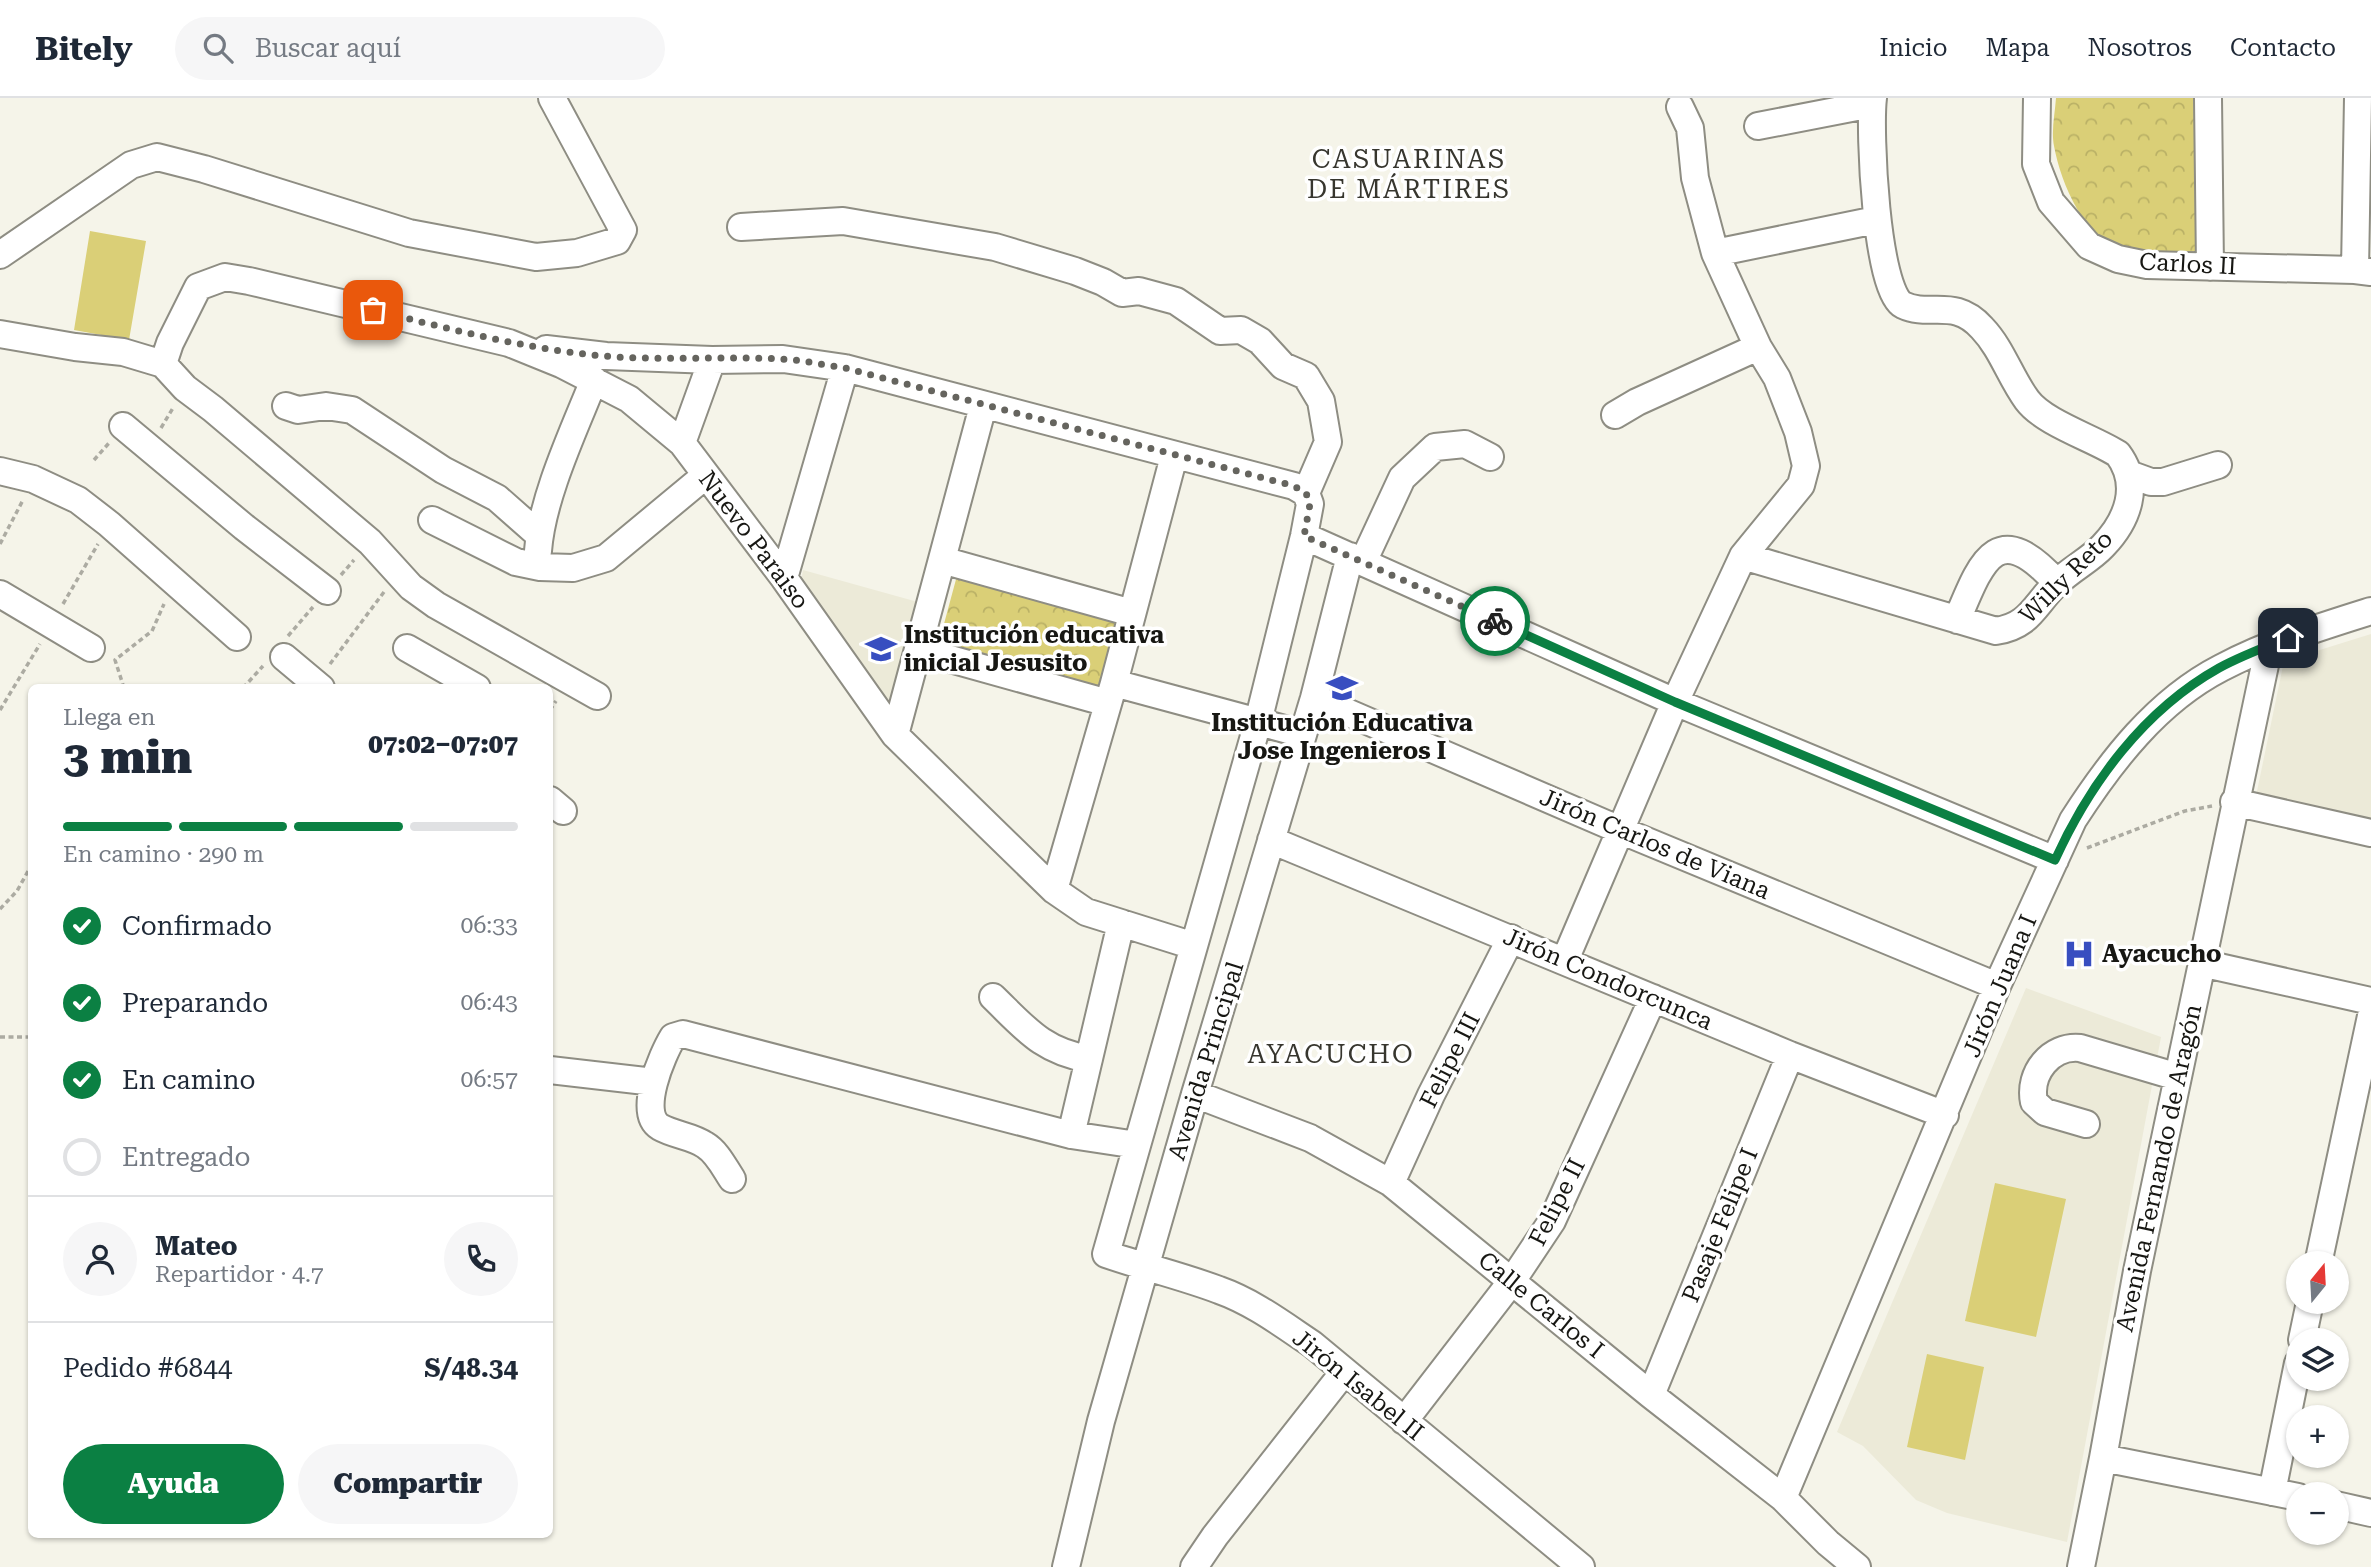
<!DOCTYPE html>
<html lang="es">
<meta charset="utf-8">
<style>
body{margin:0;font-family:"Roboto Serif",serif;background:#f6f6f7;color:#1f2937;height:100vh;display:flex;flex-direction:column;font-size:26px;white-space:nowrap}
*{box-sizing:border-box;margin:0}
p{font-size:23px;color:#747a83}
.icon{flex:none;width:38px;height:38px;fill:none;stroke:currentColor;stroke-width:2;stroke-linecap:round;stroke-linejoin:round}
.map{position:relative;flex:1;overflow:hidden}
.details{position:absolute;left:28px;top:586px;width:525px;height:854px;display:flex;flex-direction:column;background:#fff;border-radius:10px;box-shadow:0 2px 5px #0004}
.details>*{flex:none}
.needle{width:46px;rotate:18deg}
.controls{position:absolute;left:2286px;top:1153px;display:grid;gap:14px}
.controls a{display:grid;place-items:center;width:63px;height:63px;border-radius:50%;background:#fff;box-shadow:0 2px 5px #0004;font-size:35px}
.pin{position:absolute;display:grid;place-items:center;width:60px;height:60px;color:#fff;margin:-30px;border-radius:14px;box-shadow:0 4px 10px #0006}
.courier{position:absolute;display:grid;place-items:center;width:70px;height:70px;margin:-35px;border:5px solid #0b8043;border-radius:50%;background:#fff;color:#222;box-shadow:0 2px 9px #0007}
.summary em{font-style:normal;font-weight:800}
.summary div{display:flex;flex-direction:column-reverse}
.summary{display:flex;align-items:center;justify-content:space-between;height:119px;padding:0 35px}
h1{font-size:46px;font-weight:800;line-height:52px}
.bar{display:grid;grid-template-columns:repeat(4,1fr);gap:10px 7px;align-content:center;height:84px;padding:0 35px}
.bar i{height:9px;border-radius:5px;background:#e0e1e3}
.bar .active{background:#0b8043}
.bar p{grid-column:span 4}
.line{display:flex;align-items:center;gap:18px;padding:0 35px;border-top:2px solid #e0e1e3}
.line div{flex:1}
.round{display:grid;place-items:center;flex:none;width:74px;height:74px;border-radius:37px;background:#f6f6f7}
ol{padding:0 35px;list-style:none}
li{display:flex;align-items:center;gap:21px;height:77px}
li p{margin-inline-start:auto}
li .icon{padding:7px;border-radius:50%;background:#0b8043;color:#fff;stroke-width:4}
li:last-child{color:#747a83}
li i{width:38px;height:38px;border:4px solid #e0e1e3;border-radius:50%}
.action{display:flex;gap:14px;margin-top:auto;padding:14px 35px}
.action a{flex:1;height:80px;border-radius:42px;background:#0b8043;color:#fff;font-size:28px;font-weight:800;line-height:80px;text-align:center}
.action a+a{background:#f6f6f7;color:#1f2937}
header{display:flex;align-items:center;gap:42px;box-sizing:border-box;height:98px;padding:0 35px;background:#fff;border-bottom:2px solid #e0e1e3}
header strong{font-size:33px}
nav{display:flex;gap:38px;margin-inline-start:auto;font-size:24px}
.search{width:490px;height:63px;background:#f6f6f7;display:flex;align-items:center;gap:18px;box-sizing:border-box;padding:0 24px;border-radius:38px;color:#747a83;font-size:26px}
.map>svg:first-child{display:block}
.built{fill:#ecead8}
.grass{fill:#dacf77}
.park{fill:url(#park-crowns)}
.lines{fill:none;stroke-linecap:round;stroke-linejoin:round}
.minor-casing{stroke:#8e8d83;stroke-width:30}
.path{stroke:#acaba2;stroke-width:3.5;stroke-dasharray:5 3.5;stroke-linecap:butt}
.minor{stroke:#fff;stroke-width:26}
.done{stroke:#65645e;stroke-width:7;stroke-dasharray:0 12.6}
.route{stroke:#0b8043;stroke-width:9}
.labels{text-anchor:middle;dominant-baseline:central;stroke-width:7;stroke-linejoin:round;paint-order:stroke}
.street-label{font-size:24px;fill:#171713;stroke:#fff}
.poi-label{font-size:24px;font-weight:bold;fill:#171713;stroke:#fff;text-anchor:start}
.neighbourhood-label{font-size:26px;letter-spacing:2px;fill:#37362e;stroke:#fff}
</style>
<header>
<strong>Bitely</strong>
<div class="search"><svg class="icon" aria-label="search" viewBox="0 0 24 24"><circle cx="10" cy="10" r="6"/><path d="M15 15l6 6"/></svg>Buscar aquí</div>
<nav><a>Inicio</a><a>Mapa</a><a>Nosotros</a><a>Contacto</a></nav>
</header>
<div class="map">
<svg width="2371" height="1469" viewBox="0 0 2371 1469">
<defs>
<pattern id="park-crowns" width="20" height="18" patternUnits="userSpaceOnUse" patternTransform="scale(1.75)"><rect width="20" height="18" fill="#dacf77"/><path d="M2 6a3 3 0 1 1 6 0M12 15a3 3 0 1 1 6 0" fill="none" stroke="#bab166"/></pattern>
</defs>
<rect width="100%" height="100%" fill="#f5f4e9"/>
<!-- built -->
<path class="built" d="M 803,472 L 925,506 L 903,596 L 886,605 L 801,484 Z
M 2371,536 L 2371,722 L 2256,698 L 2284,563 Z
M 2026,890 L 2161,939 L 2067,1444 L 1947,1415 L 1916,1402 L 1863,1348 L 1837,1334 Z"/>
<!-- grass -->
<path class="grass" d="M 90,133 L 146,143 L 129,242 L 74,232 Z
M 1995,1085 L 2066,1101 L 2036,1239 L 1965,1223 Z
M 1927,1256 L 1984,1269 L 1965,1362 L 1907,1349 Z"/>
<!-- park -->
<path class="park" d="M 2056,0 L 2202,0 L 2201,157 C 2182,156 2144,158 2126,154 C 2085,143 2061,86 2054,48 C 2051,33 2055,15 2056,0 Z
M 958,474 L 1127,524 L 1105,594 L 938,548 Z"/>
<g class="lines">
<defs>
<path id="minor" d="M 2037,0 L 2036,66 L 2051,104 L 2089,148 L 2118,161 L 2147,167 L 2355,172 L 2371,174
M 2208,0 L 2210,169
M 1758,28 L 1872,6
M 741,129 L 843,123 L 995,149 L 1075,173 L 1103,184 L 1122,195 L 1139,193 L 1176,203 L 1220,233 L 1241,232 L 1260,243 L 1283,268 L 1306,278 L 1321,303 L 1328,344 L 1306,395
M 1715,155 L 1876,122
M 0,157 L 131,67 L 157,59 L 204,71 L 409,135 L 536,159 L 577,155 L 617,143 L 623,132 L 552,0
M 2355,172 L 2358,0
M 0,236 L 75,249 L 123,254 L 163,266 L 185,290 L 213,311 L 370,444 L 411,489 L 436,507 L 597,598
M 546,251 L 606,258 L 712,262 L 783,261 L 845,270 L 1294,388 L 1306,395
M 163,266 L 170,245 L 198,189 L 225,179 L 249,183 L 509,245 L 561,266 L 629,301 L 682,345 L 784,480 L 895,637 L 1054,792 L 1086,814 L 1194,848
M 286,308 L 298,312 L 326,308 L 352,312 L 443,372 L 497,400 L 539,437
M 1615,317 L 1637,304 L 1758,249
M 123,328 L 244,429 L 327,493
M 682,345 L 712,262
M 0,373 L 33,381 L 78,402 L 109,426 L 237,539
M 2129,376 L 2151,384 L 2163,384 L 2218,367
M 1306,395 L 1310,406 L 1304,438 L 1258,624 L 1106,1156 C 1143,1169 1182,1178 1219,1192 C 1253,1204 1282,1226 1312,1246 L 1581,1469
M 432,422 L 516,464 L 540,469 L 573,470 L 606,460 L 706,377
M 1304,438 L 1675,604 L 2055,762
M 538,453 C 542,399 574,332 594,282
M 1743,458 L 1996,533 C 2030,528 2034,507 2057,485 C 2071,471 2090,462 2103,448 C 2128,422 2141,387 2118,356 C 2093,340 2044,325 2027,302 C 2010,279 2002,251 1982,230 C 1954,199 1930,220 1903,207 C 1876,193 1869,32 1873,0
M 942,462 L 1132,515
M 1363,464 L 1402,380 L 1435,349 L 1465,346 L 1490,359
M 784,480 L 845,270
M 0,496 L 91,550
M 1957,522 C 1982,462 1997,419 2057,485
M 407,550 L 477,590
M 918,552 L 1108,605
M 284,559 L 321,590
M 1114,585 L 1303,636
M 1314,600 L 1620,732 L 1997,888
M 895,637 L 983,308
M 550,702 L 563,713
M 2234,704 L 2371,735
M 1271,742 L 1790,957 L 1945,1017
M 1054,792 L 1114,585 L 1174,358
M 1565,862 L 1675,604 L 1743,458 L 1801,387 L 1806,368 L 1798,334 L 1777,280 L 1758,249 L 1715,155 L 1695,80 L 1690,30 L 1680,9
M 2201,865 L 2371,903
M 993,899 C 1025,930 1042,953 1089,961
M 550,972 L 654,984
M 1195,996 L 1310,1040 L 1391,1085 L 1651,1297 L 1783,1400 L 1828,1445 L 1857,1469
M 2086,1026 L 2045,1014 L 2034,1004 C 2028,975 2051,947 2080,950 L 2178,979
M 1071,1037 L 1121,825
M 732,1081 C 724,1069 717,1054 705,1047 C 692,1038 674,1037 660,1029 C 637,1015 662,957 673,939 L 683,936 L 1071,1037 L 1137,1047
M 1391,1085 L 1431,997 L 1511,840
M 2318,1166 L 2371,918
M 2302,1242 L 2310,1204
M 1651,1297 L 1790,957
M 1404,1323 L 1512,1183 L 1552,1123 L 1653,900
M 2103,1360 L 2298,1399
M 2272,1394 L 2298,1265
M 1783,1400 L 1997,888 L 2073,722 C 2111,663 2157,603 2221,570 C 2268,545 2320,529 2371,513
M 2336,1407 L 2371,1415
M 1066,1469 L 1101,1323 L 1195,996 L 1314,600 L 1350,458
M 1194,1469 L 1215,1438 L 1344,1274
M 2081,1469 L 2103,1360 L 2137,1173 L 2269,548"/>
</defs>
<!-- minor casing -->
<use href="#minor" class="minor-casing"/>
<!-- path -->
<path class="path" d="M 161,330 L 173,310
M 94,362 L 109,345
M 0,446 L 23,402
M 341,477 L 354,462
M 63,506 L 98,446
M 288,538 L 313,509
M 330,566 L 384,494
M 124,590 L 115,562 L 152,533 L 164,506
M 243,590 L 263,568
M 0,612 L 40,546
M 550,612 L 556,603
M 2087,750 L 2185,713 L 2212,708
M 0,811 L 17,793 L 32,766
M 0,939 L 32,939"/>
<!-- minor -->
<use href="#minor" class="minor"/>
</g>
<g class="lines">
<!-- done -->
<path class="done" d="M 373,212 C 450,231 525,251 604,258 C 663,263 722,258 781,261 C 802,262 824,267 845,270 L 1294,388 L 1306,395 L 1310,406 L 1304,438 L 1495,523"/>
<!-- route -->
<path class="route" d="M 1495,523 L 1675,604 L 2055,762 C 2090,685 2144,612 2219,570 C 2241,558 2265,549 2288,540"/>
</g>
<!-- icons -->
<defs>
<symbol id="school-bare" viewBox="-9 -9 18 18"><path d="M0-5L7-2L0 1L-7-2ZM-4 1L0 2.5L4 1V4Q0 6-4 4Z" fill="#384ec0" stroke="#fff" stroke-width="2.5" paint-order="stroke"/></symbol>
<symbol id="hospital-bare" viewBox="-9 -9 18 18"><path d="M-5-5h3v3.5h4V-5h3V5h-3V1.5h-4V5h-3Z" fill="#384ec0" stroke="#fff" stroke-width="2.5" paint-order="stroke"/></symbol>
</defs>
<g fill-rule="evenodd">
<use href="#school-bare" x="859" y="529" width="44" height="44"/>
<use href="#school-bare" x="1320" y="568" width="44" height="44"/>
<use href="#hospital-bare" x="2057" y="834" width="44" height="44"/>
</g>
<g class="labels">
<!-- street labels -->
<g class="street-label">
<text transform="translate(2188 166) rotate(3)">Carlos II</text>
<text transform="translate(754 442) rotate(53)">Nuevo Paraiso</text>
<text transform="translate(2066 479) rotate(-45)">Willy Reto</text>
<text transform="translate(1655 746) rotate(23)">Jirón Carlos de Viana</text>
<text transform="translate(1608 881) rotate(23)">Jirón Condorcunca</text>
<text transform="translate(2000 888) rotate(-67)">Jirón Juana I</text>
<text transform="translate(1450 962) rotate(-63)">Felipe III</text>
<text transform="translate(1206 963) rotate(-73)">Avenida Principal</text>
<text transform="translate(2159 1070) rotate(-78)">Avenida Fernando de Aragón</text>
<text transform="translate(1557 1104) rotate(-63)">Felipe II</text>
<text transform="translate(1720 1127) rotate(-68)">Pasaje Felipe I</text>
<text transform="translate(1541 1207) rotate(39)">Calle Carlos I</text>
<text transform="translate(1358 1287) rotate(39)">Jirón Isabel II</text>
</g>
<!-- poi labels -->
<g class="poi-label">
<text x="904" y="537">Institución educativa<tspan x="904" dy="28">inicial Jesusito</tspan></text>
<text x="1342" y="625" text-anchor="middle">Institución Educativa<tspan x="1342" dy="28">Jose Ingenieros I</tspan></text>
<text x="2102" y="856">Ayacucho</text>
</g>
<!-- neighbourhood labels -->
<g class="neighbourhood-label">
<text x="1409" y="61">CASUARINAS<tspan x="1409" dy="30">DE MÁRTIRES</tspan></text>
<text x="1331" y="956">AYACUCHO</text>
</g>
</g>
</svg>
<div class="controls">
<a><svg class="needle" viewBox="-14 -14 28 28"><path d="M0-13l5 13h-10z" fill="#e53935"/><path d="M0 13l5-13h-10z" fill="#747a83"/></svg></a>
<a><svg class="icon" aria-label="layers" viewBox="0 0 24 24"><path d="M12 4l9 5-9 5-9-5zM3 14l9 5 9-5"/></svg></a>
<a>+</a>
<a>−</a>
</div>
<div class="pin" style="left:373px;top:212px;background:#ea580c"><svg class="icon" aria-label="bag" viewBox="0 0 24 24"><path d="M5 8h14l-1 12H6zM9 8a3 3 0 0 1 6 0"/></svg></div>
<div class="pin" style="left:2288px;top:540px;background:#1f2937"><svg class="icon" aria-label="home" viewBox="0 0 24 24"><path d="M3 11l9-7 9 7M6 9v11h12V9"/></svg></div>
<div class="courier" style="left:1495px;top:523px"><svg class="icon" aria-label="bike" viewBox="0 0 24 24"><circle cx="6" cy="16" r="4"/><circle cx="18" cy="16" r="4"/><path d="M6 16l4-8h5l3 8M10 8l3 8H6M13 5h3"/></svg></div>
<section class="details">
<div class="summary"><div><h1>3 min</h1><p>Llega en</p></div><em>07:02–07:07</em></div>
<div class="bar"><i class="active"></i><i class="active"></i><i class="active"></i><i></i><p>En camino · 290 m</p></div>
<ol>
<li><svg class="icon" aria-label="check" viewBox="0 0 24 24"><path d="M5 12l5 5 9-10"/></svg>Confirmado<p>06:33</p></li>
<li><svg class="icon" aria-label="check" viewBox="0 0 24 24"><path d="M5 12l5 5 9-10"/></svg>Preparando<p>06:43</p></li>
<li><svg class="icon" aria-label="check" viewBox="0 0 24 24"><path d="M5 12l5 5 9-10"/></svg>En camino<p>06:57</p></li>
<li><i></i>Entregado</li>
</ol>
<div class="line" style="height:126px"><a class="round"><svg class="icon" aria-label="person" viewBox="0 0 24 24"><circle cx="12" cy="8" r="4"/><path d="M4 21q1-7 8-7t8 7"/></svg></a><div><b>Mateo</b><p>Repartidor · 4.7</p></div><a class="round"><svg class="icon" aria-label="phone" viewBox="0 0 24 24"><path d="M5 4h4l2 5-3 2q2 4 5 5l2-3 5 2v4C11 20 4 13 5 4z"/></svg></a></div>
<div class="line" style="height:91px"><div>Pedido #6844</div><b>S/48.34</b></div>
<div class="action"><a>Ayuda</a><a>Compartir</a></div>
</section>
</div>
